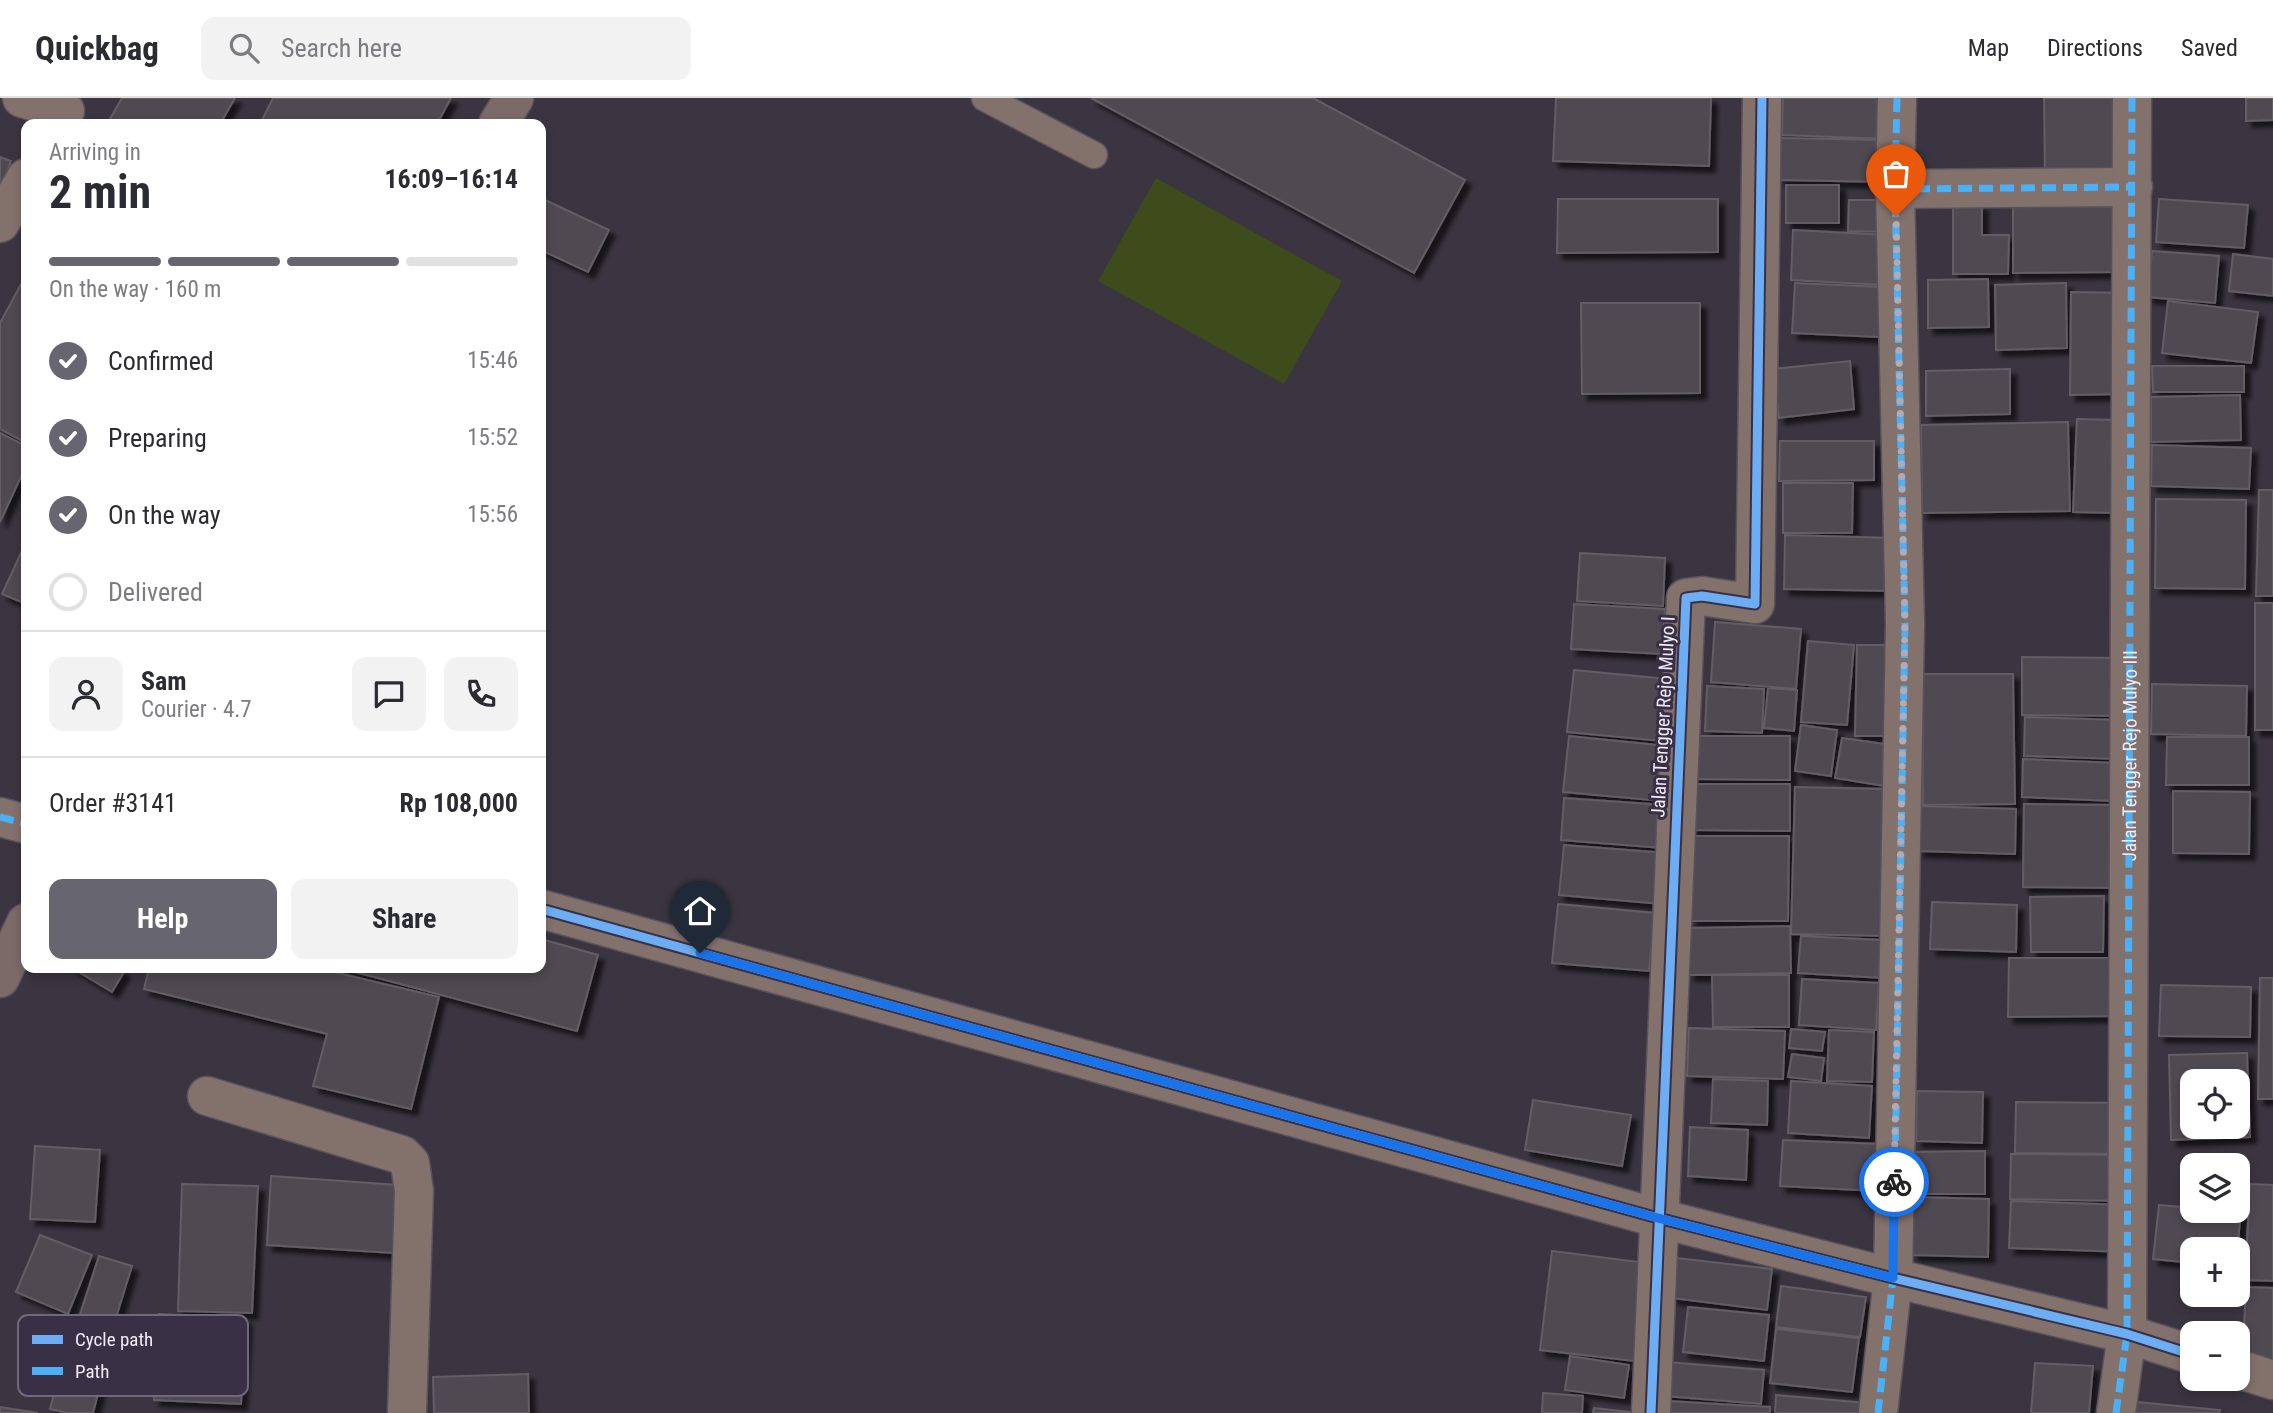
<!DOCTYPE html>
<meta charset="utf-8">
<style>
body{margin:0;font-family:"Roboto Condensed",sans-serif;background:#f2f2f3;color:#2b2b33;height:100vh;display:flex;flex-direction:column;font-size:26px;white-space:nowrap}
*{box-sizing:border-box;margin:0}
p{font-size:23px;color:#7c7c81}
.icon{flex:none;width:38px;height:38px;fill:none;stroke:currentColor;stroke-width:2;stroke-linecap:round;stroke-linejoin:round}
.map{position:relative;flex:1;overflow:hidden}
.side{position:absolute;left:21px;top:21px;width:525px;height:854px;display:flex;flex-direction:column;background:#fff;border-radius:14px;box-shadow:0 4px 10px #0003}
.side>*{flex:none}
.tools{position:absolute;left:2180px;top:971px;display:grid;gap:14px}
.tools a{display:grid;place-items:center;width:70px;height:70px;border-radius:14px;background:#fff;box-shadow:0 4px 10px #0003;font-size:35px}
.pin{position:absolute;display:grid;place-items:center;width:60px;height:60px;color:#fff;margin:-72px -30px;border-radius:50% 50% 50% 0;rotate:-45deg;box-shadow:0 0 7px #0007}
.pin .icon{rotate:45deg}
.courier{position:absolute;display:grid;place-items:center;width:70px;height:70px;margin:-35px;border:5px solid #1a73e8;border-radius:50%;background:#fff;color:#222;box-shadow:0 2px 9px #0007}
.summary em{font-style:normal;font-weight:700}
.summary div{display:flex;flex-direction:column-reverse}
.summary{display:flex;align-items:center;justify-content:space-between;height:119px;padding:0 28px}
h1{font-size:46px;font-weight:700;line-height:52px}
.bar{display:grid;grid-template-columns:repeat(4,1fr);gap:10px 7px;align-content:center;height:84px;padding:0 28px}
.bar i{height:9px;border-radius:5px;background:#e1e1e2}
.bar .active{background:#67656f}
.bar p{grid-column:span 4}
.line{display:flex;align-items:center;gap:18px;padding:0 28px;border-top:2px solid #e1e1e2}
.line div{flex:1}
.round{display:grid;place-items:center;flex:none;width:74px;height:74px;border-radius:14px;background:#f2f2f3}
ol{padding:0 28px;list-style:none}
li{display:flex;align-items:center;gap:21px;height:77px}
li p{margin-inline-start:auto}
li .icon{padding:7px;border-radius:50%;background:#67656f;color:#fff;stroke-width:4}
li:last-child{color:#7c7c81}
li i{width:38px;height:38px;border:4px solid #e1e1e2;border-radius:50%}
.primary-button{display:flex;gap:14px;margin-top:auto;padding:14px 28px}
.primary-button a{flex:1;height:80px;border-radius:14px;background:#67656f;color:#fff;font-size:28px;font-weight:700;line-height:80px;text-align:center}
.primary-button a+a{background:#f2f2f3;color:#2b2b33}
header{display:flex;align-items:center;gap:42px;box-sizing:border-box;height:98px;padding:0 35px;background:#fff;border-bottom:2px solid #e1e1e2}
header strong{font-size:33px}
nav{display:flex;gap:38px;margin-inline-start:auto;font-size:24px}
.search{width:490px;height:63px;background:#f2f2f3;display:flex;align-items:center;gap:18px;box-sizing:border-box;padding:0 24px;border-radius:14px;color:#7c7c81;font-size:26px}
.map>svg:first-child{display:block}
.green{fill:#3e4b1a}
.building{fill:#4f4a51;stroke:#635d65;stroke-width:2;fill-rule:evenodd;filter:url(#shadow)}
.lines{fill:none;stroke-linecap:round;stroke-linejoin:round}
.service-casing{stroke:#57535d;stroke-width:29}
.minor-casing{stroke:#57535d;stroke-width:41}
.secondary-casing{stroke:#57535d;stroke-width:41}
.service{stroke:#83716c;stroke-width:26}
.minor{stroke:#83716c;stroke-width:38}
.secondary{stroke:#7b6a68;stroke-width:38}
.quiet{stroke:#4cb0f7;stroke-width:7;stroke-dasharray:14 7;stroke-linecap:butt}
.cycleway-casing{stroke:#393045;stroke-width:13}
.cycleway{stroke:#6dadf4;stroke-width:9}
.done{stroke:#b0abb8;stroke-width:7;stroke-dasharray:0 12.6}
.route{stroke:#1a73e8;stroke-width:9}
.labels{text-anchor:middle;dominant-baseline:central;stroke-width:6;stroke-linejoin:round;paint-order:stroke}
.street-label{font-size:19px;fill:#f0ebf9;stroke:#393045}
.key{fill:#393045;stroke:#70687b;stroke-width:2}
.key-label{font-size:19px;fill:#f0ebf9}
</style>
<header>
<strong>Quickbag</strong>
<div class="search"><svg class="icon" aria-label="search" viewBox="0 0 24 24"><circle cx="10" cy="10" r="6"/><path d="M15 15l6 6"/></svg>Search here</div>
<nav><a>Map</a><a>Directions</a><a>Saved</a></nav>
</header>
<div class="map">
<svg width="2273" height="1315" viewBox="0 0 2273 1315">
<defs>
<filter id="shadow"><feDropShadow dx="6" dy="6" stdDeviation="2" flood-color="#0009"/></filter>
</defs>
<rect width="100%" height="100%" fill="#3a3540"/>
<!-- green -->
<path class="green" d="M 1156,80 L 1342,183 L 1284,286 L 1098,183 Z"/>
<!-- building -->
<path class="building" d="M 122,0 L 235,0 L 220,26 L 107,26 Z
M 273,0 L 451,0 L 437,26 L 260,26 Z
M 1091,0 L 1313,0 L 1465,82 L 1414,175 Z
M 1556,0 L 1711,0 L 1709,68 L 1553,63 Z
M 1783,0 L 1888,0 L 1886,41 L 1782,37 Z
M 2044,0 L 2119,0 L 2120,79 L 2045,80 Z
M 2246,0 L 2273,0 L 2273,22 L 2246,23 Z
M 1780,40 L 1885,42 L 1884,84 L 1779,82 Z
M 0,59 L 11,63 L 0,92 Z
M 1786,87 L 1839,87 L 1839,125 L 1786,125 Z
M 543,101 L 609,132 L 588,174 L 541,152 L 541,106 Z
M 1558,101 L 1718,101 L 1718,154 L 1557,155 Z
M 2159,101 L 2248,107 L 2244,150 L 2156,144 Z
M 1849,102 L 1886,102 L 1885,134 L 1848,133 Z
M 1953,107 L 1982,107 L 1982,137 L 2009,137 L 2008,176 L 1953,176 Z
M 2117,107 L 2117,174 L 2013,175 L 2013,108 Z
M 1793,132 L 1886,137 L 1884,187 L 1791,182 Z
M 2152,153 L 2219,158 L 2215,205 L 2147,199 Z
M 2233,156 L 2273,161 L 2273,198 L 2229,193 Z
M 26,177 L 26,345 L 0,331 L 0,225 Z
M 1988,181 L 1989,229 L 1928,230 L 1928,182 Z
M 1795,185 L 1882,189 L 1879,239 L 1792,235 Z
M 2066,185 L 2067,250 L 1996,252 L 1995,187 Z
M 2071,194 L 2128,195 L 2127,296 L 2070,297 Z
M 2168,203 L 2258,214 L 2251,265 L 2162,255 Z
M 1581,205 L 1700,205 L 1700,295 L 1582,296 Z
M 1850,263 L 1854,311 L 1779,320 L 1773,271 Z
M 2152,268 L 2244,268 L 2244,294 L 2153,294 Z
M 2010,271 L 2010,316 L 1926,318 L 1926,273 Z
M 2240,297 L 2241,342 L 2151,344 L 2151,299 Z
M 2077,321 L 2117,322 L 2113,415 L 2073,414 Z
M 2068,324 L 2070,413 L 1922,415 L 1921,327 Z
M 0,335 L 26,348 L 26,368 L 0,424 Z
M 1780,343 L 1874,343 L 1874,382 L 1779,383 Z
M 2152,347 L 2251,350 L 2249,391 L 2151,388 Z
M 1783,385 L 1853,385 L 1852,435 L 1783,435 Z
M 2259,392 L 2273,392 L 2273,498 L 2256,498 Z
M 2156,401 L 2246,402 L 2245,491 L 2155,490 Z
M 1785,437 L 1894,440 L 1891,493 L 1784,491 Z
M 26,444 L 26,506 L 2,496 Z
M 1580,455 L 1665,460 L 1663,508 L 1577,503 Z
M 2255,505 L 2273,505 L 2273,632 L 2255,632 Z
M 1574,506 L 1665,511 L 1662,556 L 1571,551 Z
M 1715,524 L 1801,531 L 1796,591 L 1711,584 Z
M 1808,543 L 1854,547 L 1847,627 L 1801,624 Z
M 1857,547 L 1898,547 L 1896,638 L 1855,638 Z
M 2022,559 L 2123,560 L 2122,618 L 2022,617 Z
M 1574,572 L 1677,582 L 1672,644 L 1567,634 Z
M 1922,576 L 2013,576 L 2015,706 L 1923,707 Z
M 2152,586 L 2247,588 L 2246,638 L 2151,636 Z
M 1707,588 L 1764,591 L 1762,635 L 1705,633 Z
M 1768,590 L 1797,592 L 1794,633 L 1764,630 Z
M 2025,619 L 2121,622 L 2120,661 L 2024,658 Z
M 1801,627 L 1837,632 L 1831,678 L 1795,673 Z
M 1569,638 L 1667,648 L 1662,703 L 1563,694 Z
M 1693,638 L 1790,638 L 1790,682 L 1692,681 Z
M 2167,639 L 2249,639 L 2249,687 L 2166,687 Z
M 1842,640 L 1892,647 L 1885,688 L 1835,680 Z
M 2023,661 L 2115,665 L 2113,703 L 2022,699 Z
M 1692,686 L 1790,686 L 1790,733 L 1691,732 Z
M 1795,689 L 1890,691 L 1885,838 L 1791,836 Z
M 2173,693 L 2250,694 L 2249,756 L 2173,755 Z
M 1564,700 L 1665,707 L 1662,750 L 1561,742 Z
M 2024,706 L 2116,707 L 2115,790 L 2023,789 Z
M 1919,708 L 2016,711 L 2015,756 L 1918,753 Z
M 1691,738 L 1789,738 L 1788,823 L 1691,823 Z
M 1564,747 L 1666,755 L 1661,806 L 1559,797 Z
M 2104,798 L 2103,854 L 2031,854 L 2030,799 Z
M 1932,804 L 2017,807 L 2016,854 L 1930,851 Z
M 1558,806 L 1655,815 L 1649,873 L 1552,865 Z
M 1790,828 L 1791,875 L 1689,877 L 1689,830 Z
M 1801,838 L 1884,842 L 1882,880 L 1798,875 Z
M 541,841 L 598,857 L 577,933 L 340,870 L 541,870 Z
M 2009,860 L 2117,860 L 2117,918 L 2008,919 Z
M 72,870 L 118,870 L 124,874 L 112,894 Z
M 149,870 L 317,870 L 439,899 L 411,1011 L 313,988 L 327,936 L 144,891 Z
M 1712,877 L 1789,877 L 1789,929 L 1713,929 Z
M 2260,880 L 2273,880 L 2273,1001 L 2258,1001 Z
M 1802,881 L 1879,885 L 1876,932 L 1799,927 Z
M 2161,887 L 2251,889 L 2250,939 L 2159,938 Z
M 1689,930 L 1785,933 L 1783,981 L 1687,978 Z
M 1791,931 L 1825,934 L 1822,953 L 1789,950 Z
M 1829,932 L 1874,934 L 1872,984 L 1827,983 Z
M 2247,955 L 2250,1039 L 2171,1042 L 2169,957 ZM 2193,984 L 2238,984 L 2238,1029 L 2193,1029 Z
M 1792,956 L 1824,960 L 1821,983 L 1788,979 Z
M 1713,981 L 1768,983 L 1767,1027 L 1711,1025 Z
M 1791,983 L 1872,988 L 1869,1040 L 1788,1035 Z
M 1917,993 L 1983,994 L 1982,1045 L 1916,1043 Z
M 1533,1002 L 1631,1017 L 1622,1068 L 1525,1052 Z
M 2016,1004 L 2125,1005 L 2124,1056 L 2015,1055 Z
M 1690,1029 L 1748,1032 L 1746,1082 L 1688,1078 Z
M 1783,1042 L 1880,1046 L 1876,1093 L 1780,1088 Z
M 35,1048 L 100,1052 L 95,1124 L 30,1121 Z
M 1985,1053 L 1985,1096 L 1910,1096 L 1910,1054 Z
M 2011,1056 L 2126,1057 L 2125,1103 L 2010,1101 Z
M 271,1078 L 398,1087 L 393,1155 L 267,1147 Z
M 182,1086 L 258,1088 L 252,1215 L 178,1213 Z
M 2250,1086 L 2273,1087 L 2273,1183 L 2245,1182 Z
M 1913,1099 L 1989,1101 L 1988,1159 L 1912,1157 Z
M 2011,1103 L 2127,1107 L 2126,1154 L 2009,1150 Z
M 2159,1107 L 2193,1110 L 2193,1113 L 2241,1114 L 2237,1152 L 2193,1152 L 2193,1165 L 2153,1161 Z
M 40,1137 L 92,1157 L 68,1216 L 16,1194 Z
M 1552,1153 L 1647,1165 L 1634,1263 L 1540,1252 Z
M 99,1158 L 132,1168 L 109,1242 L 75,1232 Z
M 1676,1160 L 1772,1171 L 1767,1212 L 1671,1200 Z
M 1781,1188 L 1866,1199 L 1860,1239 L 1776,1229 Z
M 2246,1189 L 2273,1190 L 2273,1269 L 2242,1267 Z
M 1688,1209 L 1769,1217 L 1764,1263 L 1683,1254 Z
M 159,1216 L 246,1221 L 241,1306 L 154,1302 Z
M 1776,1231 L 1859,1240 L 1852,1294 L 1770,1285 Z
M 67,1246 L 108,1257 L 93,1315 L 67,1315 L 50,1311 Z
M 1570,1258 L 1629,1267 L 1624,1300 L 1565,1292 Z
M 1667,1264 L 1764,1272 L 1761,1306 L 1665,1298 Z
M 2035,1265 L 2093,1268 L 2089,1315 L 2031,1315 Z
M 528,1276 L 529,1315 L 434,1315 L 433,1279 Z
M 1543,1295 L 1583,1298 L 1582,1315 L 1542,1315 Z
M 1776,1297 L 1866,1305 L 1865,1315 L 1775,1315 Z
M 1668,1303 L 1770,1309 L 1770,1315 L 1668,1315 Z
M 2127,1303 L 2220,1312 L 2219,1315 L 2126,1315 Z
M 0,1309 L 38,1315 L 0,1315 Z
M 1594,1310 L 1638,1315 L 1593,1315 Z"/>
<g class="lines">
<defs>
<path id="service" d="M 985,0 L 1094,57"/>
<g id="minor">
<path d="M 22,0 L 65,13"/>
<path d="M 1895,91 L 2133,89"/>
<path d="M 0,125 L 26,80"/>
<path d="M 0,719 L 26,726"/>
<path d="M 541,811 L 1658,1120 L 1893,1180 L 2127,1236 L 2193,1257"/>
<path d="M 207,998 L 402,1057 L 410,1065 L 414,1093 L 407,1315"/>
<path d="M 2238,1271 L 2273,1282"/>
<path d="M 1651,1315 L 1686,500 L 1702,498 L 1755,506 L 1762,0"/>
<path d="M 1878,1315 L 1893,1180 L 1905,526 L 1895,91 L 1897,0"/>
<path id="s1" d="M 2116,1315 L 2127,1236 L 2132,0"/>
</g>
<path id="secondary" d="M 498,26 L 514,0
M 0,880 L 26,825"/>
</defs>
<!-- service casing -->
<use href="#service" class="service-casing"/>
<!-- minor casing -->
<use href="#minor" class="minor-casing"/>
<!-- secondary casing -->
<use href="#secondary" class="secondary-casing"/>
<!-- service -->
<use href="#service" class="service"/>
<!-- minor -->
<use href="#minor" class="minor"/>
<!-- secondary -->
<use href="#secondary" class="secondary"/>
<!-- quiet -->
<path class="quiet" d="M 1895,91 L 2133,89
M 0,719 L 26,726
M 1878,1315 L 1893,1180 L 1905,526 L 1895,91 L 1897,0
M 2116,1315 L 2127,1236 L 2132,0"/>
<defs>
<path id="cycleway" d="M 541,811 L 1658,1120 L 1893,1180 L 2127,1236 L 2193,1257
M 1651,1315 L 1686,500 L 1702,498 L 1755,506 L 1762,0"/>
</defs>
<!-- cycleway casing -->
<use href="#cycleway" class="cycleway-casing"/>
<!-- cycleway -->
<use href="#cycleway" class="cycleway"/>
</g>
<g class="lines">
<!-- done -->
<path class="done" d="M 1894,1084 L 1905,526 L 1896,118"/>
<!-- route -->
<path class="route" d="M 700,855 L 1658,1120 L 1893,1180 L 1894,1084"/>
</g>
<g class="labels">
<!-- street labels -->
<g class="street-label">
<text transform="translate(1663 619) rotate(-87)">Jalan Tengger Rejo Mulyo I</text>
<text stroke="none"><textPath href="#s1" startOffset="658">Jalan Tengger Rejo Mulyo III</textPath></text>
</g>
</g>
<!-- legend -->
<rect x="18" y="1217" width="230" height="81" rx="10" class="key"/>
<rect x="32" y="1237" width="31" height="9" fill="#6dadf4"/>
<rect x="32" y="1269" width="31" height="8" fill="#4cb0f7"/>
<g class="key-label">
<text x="75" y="1248">Cycle path</text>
<text x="75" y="1280">Path</text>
</g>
</svg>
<div class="tools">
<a><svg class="icon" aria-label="locate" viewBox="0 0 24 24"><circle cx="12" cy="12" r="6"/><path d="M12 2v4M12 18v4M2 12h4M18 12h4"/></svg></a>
<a><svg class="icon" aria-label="layers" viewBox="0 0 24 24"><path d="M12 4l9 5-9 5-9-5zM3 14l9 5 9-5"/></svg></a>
<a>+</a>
<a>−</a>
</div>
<div class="pin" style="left:1896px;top:118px;background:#ea580c"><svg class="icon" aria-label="bag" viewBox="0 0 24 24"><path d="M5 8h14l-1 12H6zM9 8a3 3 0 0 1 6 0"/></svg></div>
<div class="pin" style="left:700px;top:855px;background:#1f2937"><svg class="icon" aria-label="home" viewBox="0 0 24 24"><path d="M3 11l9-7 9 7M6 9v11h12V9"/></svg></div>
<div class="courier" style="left:1894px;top:1084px"><svg class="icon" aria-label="bike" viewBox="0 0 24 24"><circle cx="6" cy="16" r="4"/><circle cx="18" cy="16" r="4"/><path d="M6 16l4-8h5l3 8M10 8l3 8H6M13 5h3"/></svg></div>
<section class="side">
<div class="summary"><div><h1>2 min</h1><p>Arriving in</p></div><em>16:09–16:14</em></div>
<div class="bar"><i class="active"></i><i class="active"></i><i class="active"></i><i></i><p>On the way · 160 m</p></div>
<ol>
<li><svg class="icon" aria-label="check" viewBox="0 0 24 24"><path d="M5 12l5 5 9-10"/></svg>Confirmed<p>15:46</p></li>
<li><svg class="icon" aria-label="check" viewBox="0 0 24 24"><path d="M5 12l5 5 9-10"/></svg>Preparing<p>15:52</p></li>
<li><svg class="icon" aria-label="check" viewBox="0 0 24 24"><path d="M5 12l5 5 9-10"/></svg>On the way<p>15:56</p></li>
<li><i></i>Delivered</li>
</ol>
<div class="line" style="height:126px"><a class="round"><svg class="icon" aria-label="person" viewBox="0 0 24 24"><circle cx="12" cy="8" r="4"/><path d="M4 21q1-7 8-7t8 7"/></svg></a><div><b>Sam</b><p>Courier · 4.7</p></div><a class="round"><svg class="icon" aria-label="chat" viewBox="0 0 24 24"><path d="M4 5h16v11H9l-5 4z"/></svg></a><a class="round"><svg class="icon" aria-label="phone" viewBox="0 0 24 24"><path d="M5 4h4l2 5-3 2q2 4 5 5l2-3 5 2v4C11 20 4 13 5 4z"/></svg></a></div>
<div class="line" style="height:91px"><div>Order #3141</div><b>Rp 108,000</b></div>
<div class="primary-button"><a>Help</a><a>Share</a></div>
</section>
</div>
